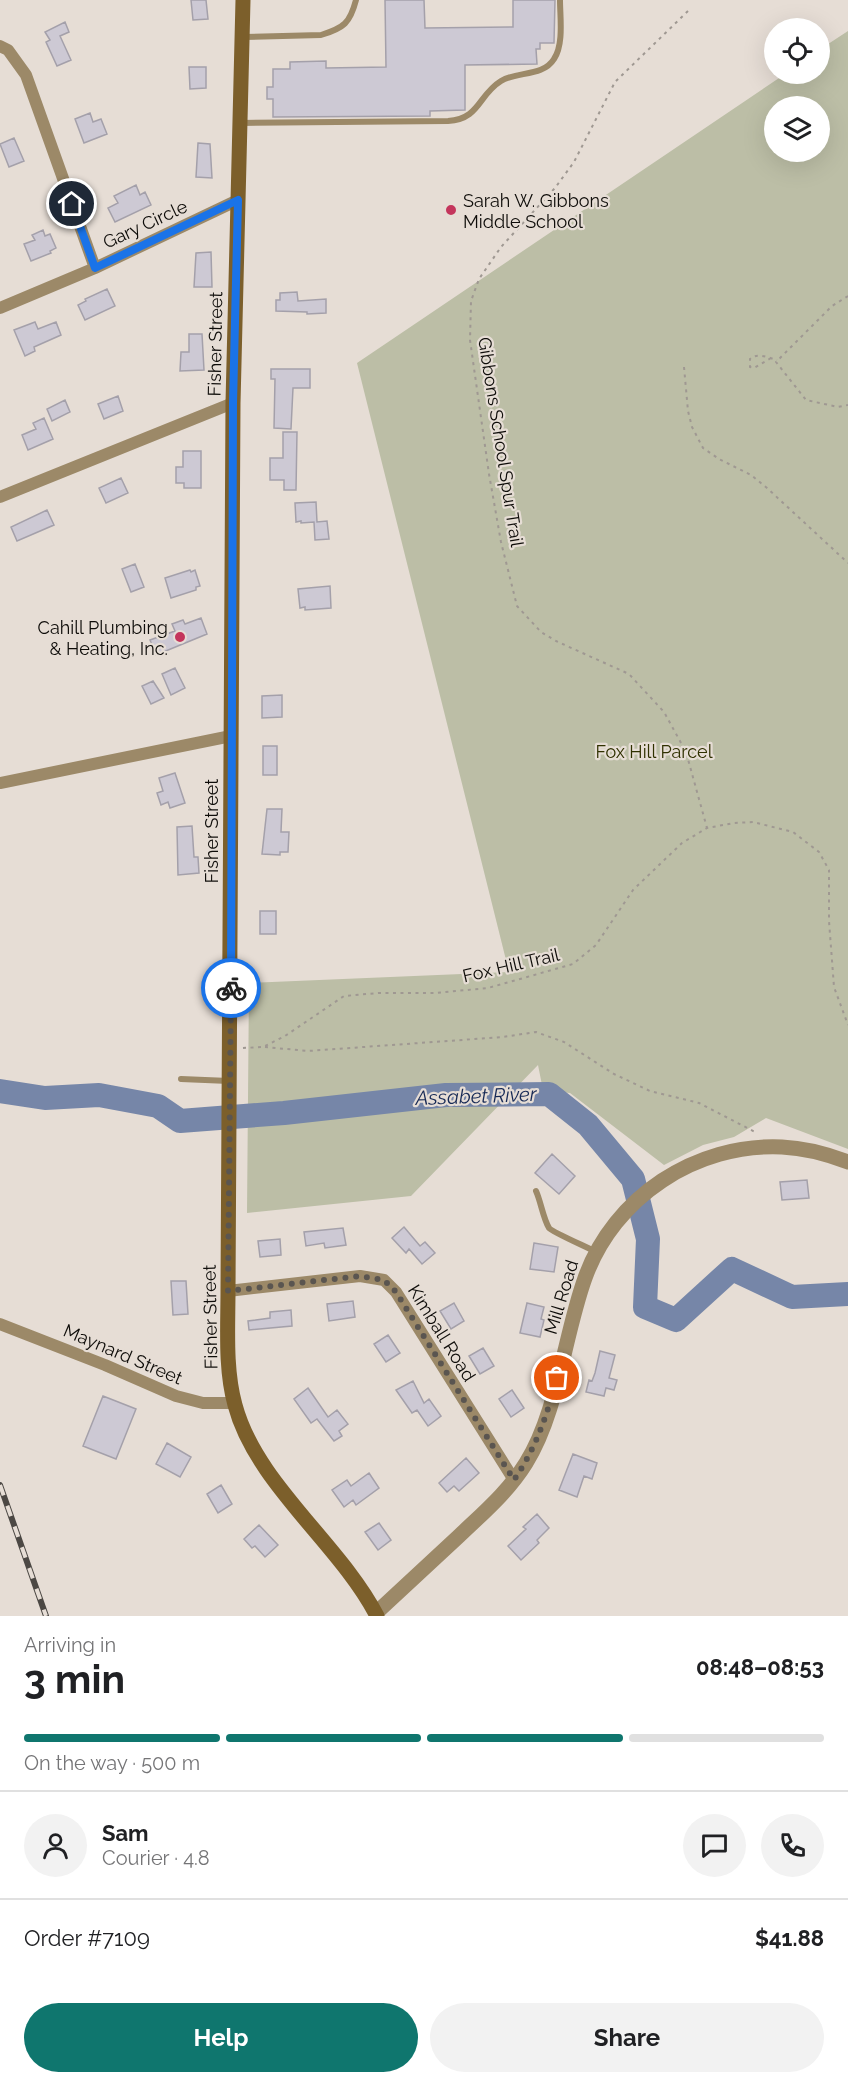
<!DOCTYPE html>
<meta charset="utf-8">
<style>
body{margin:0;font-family:Raleway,sans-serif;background:#f2f2f2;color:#202124;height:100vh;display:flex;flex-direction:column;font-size:22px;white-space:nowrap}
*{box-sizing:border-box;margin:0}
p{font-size:20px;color:#757577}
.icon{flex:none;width:33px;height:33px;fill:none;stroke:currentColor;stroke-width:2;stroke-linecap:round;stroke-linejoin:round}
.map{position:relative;height:1616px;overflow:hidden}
.drawer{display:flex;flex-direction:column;background:#fff;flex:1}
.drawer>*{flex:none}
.tools{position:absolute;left:764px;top:18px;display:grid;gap:12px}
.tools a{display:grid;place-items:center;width:66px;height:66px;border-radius:50%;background:#fff;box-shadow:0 6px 24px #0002;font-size:30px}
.pin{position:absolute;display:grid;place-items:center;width:51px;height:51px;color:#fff;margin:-26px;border:3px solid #fff;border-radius:50%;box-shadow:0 2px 6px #0007}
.courier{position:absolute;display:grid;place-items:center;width:60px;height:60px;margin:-30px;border:4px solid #1a73e8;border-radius:50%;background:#fff;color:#222;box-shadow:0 2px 8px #0007}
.head em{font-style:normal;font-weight:700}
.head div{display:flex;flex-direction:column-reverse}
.head{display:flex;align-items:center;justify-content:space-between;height:102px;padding:0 24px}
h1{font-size:39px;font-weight:700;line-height:45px}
.bar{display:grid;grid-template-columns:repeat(4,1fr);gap:9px 6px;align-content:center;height:72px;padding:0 24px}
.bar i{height:8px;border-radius:4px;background:#e0e0e0}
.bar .on{background:#0f766e}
.bar p{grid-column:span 4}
.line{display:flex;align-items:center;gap:15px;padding:0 24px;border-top:2px solid #e0e0e0}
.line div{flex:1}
.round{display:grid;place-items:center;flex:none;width:63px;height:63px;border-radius:32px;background:#f2f2f2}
.action{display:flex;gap:12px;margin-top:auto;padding:12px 24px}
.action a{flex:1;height:69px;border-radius:36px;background:#0f766e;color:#fff;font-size:24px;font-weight:700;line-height:69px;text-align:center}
.action a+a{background:#f2f2f2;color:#202124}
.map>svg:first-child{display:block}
.green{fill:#bcbea6;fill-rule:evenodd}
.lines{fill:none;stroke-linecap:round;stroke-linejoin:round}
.river{stroke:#7686a8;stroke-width:24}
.building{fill:#cdc9d4;stroke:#a4a0aa;stroke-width:1.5}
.path{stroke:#9f9892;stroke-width:2;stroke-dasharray:3 4.5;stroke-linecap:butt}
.service{stroke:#9c8968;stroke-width:6}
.minor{stroke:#9c8968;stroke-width:12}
.tertiary{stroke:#9c8968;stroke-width:15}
.secondary{stroke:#7c5f2b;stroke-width:15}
.rail-casing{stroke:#4c4844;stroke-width:6}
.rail{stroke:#e6ddd5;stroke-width:4;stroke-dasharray:11;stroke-linecap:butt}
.done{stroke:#5a5550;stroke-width:6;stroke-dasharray:0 10.8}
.route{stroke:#1a73e8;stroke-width:8}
.poi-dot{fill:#c4355c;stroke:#e6ddd5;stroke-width:2}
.labels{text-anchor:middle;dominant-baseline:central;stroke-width:4.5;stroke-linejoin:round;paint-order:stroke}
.poi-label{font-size:18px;fill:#0e0c09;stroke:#e6ddd5;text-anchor:start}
.street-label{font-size:18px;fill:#0e0c09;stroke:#e6ddd5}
.park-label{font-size:18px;fill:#303100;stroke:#e6ddd5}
.water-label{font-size:20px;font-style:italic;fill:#162955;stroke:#e6ddd5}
</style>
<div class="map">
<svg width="848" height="1616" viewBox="0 0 848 1616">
<rect width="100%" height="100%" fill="#e6ddd5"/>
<!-- green -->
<path class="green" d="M 848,31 L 848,1149 L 766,1118 L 734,1137 L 703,1145 L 664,1165 L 570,1093 L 543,1090 L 538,1065 L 411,1196 L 247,1213 L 249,983 L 509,972 L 357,363 L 785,74 L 819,74 L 819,50 ZM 819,106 L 819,152 L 774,152 L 774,106 Z"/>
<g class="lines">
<!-- river -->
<path class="river" d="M 0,1091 L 45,1098 L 99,1095 L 158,1106 L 180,1121 L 284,1113 L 446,1095 L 549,1094 L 588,1125 L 633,1179 L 648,1239 L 645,1307 L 676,1320 L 732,1269 L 792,1297 L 848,1294"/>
</g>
<!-- building -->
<path class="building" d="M 191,0 L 206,0 L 208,19 L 193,20 Z
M 385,0 L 424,0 L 425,28 L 513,27 L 513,0 L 555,0 L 554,43 L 540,43 L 540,49 L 536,49 L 537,64 L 465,65 L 465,110 L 430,111 L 430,116 L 273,117 L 273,99 L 267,99 L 267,87 L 273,87 L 273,69 L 290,69 L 290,62 L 326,61 L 326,68 L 386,67 Z
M 65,22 L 69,32 L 60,36 L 71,60 L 57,66 L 46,42 L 50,40 L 45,32 Z
M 189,67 L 206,67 L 206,88 L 190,89 Z
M 90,113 L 93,122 L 101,119 L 107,134 L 84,143 L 75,119 Z
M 14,138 L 24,161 L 9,167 L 0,144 Z
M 198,143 L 210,144 L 212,178 L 196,177 Z
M 136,185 L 140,195 L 145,192 L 151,205 L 115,222 L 108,208 L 118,203 L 114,196 Z
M 43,230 L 45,236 L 50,234 L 56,248 L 50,251 L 51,253 L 31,261 L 24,244 L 35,240 L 32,235 Z
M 211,252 L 212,287 L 194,287 L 196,253 Z
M 107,289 L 115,306 L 85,320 L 78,305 L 86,301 L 85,299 Z
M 297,292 L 298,301 L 326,299 L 326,313 L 307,314 L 307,312 L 276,311 L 276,300 L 280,300 L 280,293 Z
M 35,322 L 38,329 L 56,322 L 61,335 L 34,347 L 35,351 L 25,356 L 14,330 Z
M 189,334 L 202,334 L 204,370 L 180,371 L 181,352 L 189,352 Z
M 271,369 L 310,369 L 310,388 L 293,388 L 291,429 L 274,428 L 275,379 L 271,379 Z
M 118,396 L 123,411 L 104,419 L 98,404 Z
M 65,400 L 70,412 L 52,421 L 47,409 Z
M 44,418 L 53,439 L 28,450 L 22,435 L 36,429 L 33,423 Z
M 283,432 L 297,432 L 296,490 L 284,490 L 284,480 L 270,480 L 270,458 L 283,458 Z
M 183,451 L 201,451 L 201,488 L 184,488 L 184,483 L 176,483 L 176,467 L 183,467 Z
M 121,478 L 128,493 L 106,503 L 99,488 Z
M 316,502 L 317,522 L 327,521 L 329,539 L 315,540 L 314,522 L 301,523 L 301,521 L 296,522 L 295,503 Z
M 47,510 L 54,525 L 17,541 L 11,527 Z
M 135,564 L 144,587 L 131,592 L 122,569 Z
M 190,570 L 191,572 L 195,570 L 200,586 L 196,587 L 196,590 L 171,598 L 165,578 Z
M 330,586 L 331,608 L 305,610 L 305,607 L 300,608 L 298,589 Z
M 201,618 L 207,634 L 156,655 L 150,640 L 175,631 L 172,624 L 183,620 L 185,624 Z
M 175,668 L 185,688 L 171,695 L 162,674 Z
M 153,681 L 164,698 L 151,704 L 142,686 Z
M 282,695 L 282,717 L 262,718 L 262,696 Z
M 263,746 L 277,746 L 277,775 L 263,775 Z
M 175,773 L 185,803 L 170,808 L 168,802 L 161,805 L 157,793 L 163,791 L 159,778 Z
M 267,809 L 282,809 L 281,832 L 289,832 L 288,852 L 280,852 L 280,855 L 262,854 Z
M 192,826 L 194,857 L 198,857 L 199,873 L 178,875 L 177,827 Z
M 260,911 L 276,911 L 276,934 L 260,934 Z
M 552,1154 L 575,1176 L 559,1194 L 535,1173 Z
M 807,1180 L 809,1198 L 782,1200 L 780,1182 Z
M 404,1227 L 420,1246 L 425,1242 L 435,1253 L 422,1264 L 409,1249 L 406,1253 L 392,1238 Z
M 343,1228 L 346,1245 L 325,1248 L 324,1243 L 306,1246 L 304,1232 Z
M 280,1239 L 281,1255 L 260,1257 L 258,1241 Z
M 534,1243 L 558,1247 L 554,1272 L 530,1269 Z
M 171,1281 L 186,1281 L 188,1314 L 173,1315 Z
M 353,1301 L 355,1317 L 329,1321 L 327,1304 Z
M 454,1303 L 464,1321 L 451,1329 L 440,1311 Z
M 527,1303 L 544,1307 L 541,1319 L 544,1320 L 540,1337 L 520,1333 Z
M 291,1310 L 292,1326 L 249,1330 L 248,1321 L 270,1318 L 270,1312 Z
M 388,1335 L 400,1353 L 386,1362 L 374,1344 Z
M 483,1348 L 494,1366 L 480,1374 L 469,1356 Z
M 600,1351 L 615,1355 L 609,1378 L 617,1380 L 614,1390 L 606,1388 L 604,1396 L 586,1392 L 589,1380 L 592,1381 L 595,1373 Z
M 413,1381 L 424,1403 L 429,1399 L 441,1416 L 428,1426 L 417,1410 L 412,1413 L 396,1390 Z
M 308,1388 L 328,1417 L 337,1410 L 348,1424 L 339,1431 L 342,1436 L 334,1441 L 317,1419 L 311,1423 L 294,1399 Z
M 512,1390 L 524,1408 L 511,1417 L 499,1399 Z
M 103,1396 L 136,1409 L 116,1459 L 83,1446 Z
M 167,1443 L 191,1457 L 180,1477 L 156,1464 Z
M 573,1454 L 597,1463 L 592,1479 L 584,1476 L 577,1497 L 559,1490 Z
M 466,1458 L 479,1473 L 459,1491 L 454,1486 L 447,1492 L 439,1483 Z
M 369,1473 L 379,1488 L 356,1505 L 353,1500 L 344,1507 L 332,1490 L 347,1480 L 351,1486 Z
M 221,1485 L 232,1504 L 218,1513 L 207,1494 Z
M 537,1514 L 549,1528 L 537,1540 L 539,1543 L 521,1560 L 508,1546 L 526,1529 L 523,1527 Z
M 379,1523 L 391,1540 L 378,1550 L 365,1532 Z
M 259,1525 L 278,1545 L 265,1557 L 255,1546 L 252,1548 L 244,1539 Z"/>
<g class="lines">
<!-- path -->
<path class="path" d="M 688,11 L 615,82 L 574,162 L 555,188 L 501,247 L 479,279 L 471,301 L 470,340 L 489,474 L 501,542 L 517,606 L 541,632 L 556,641 L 629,674 L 664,712 L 686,752 L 707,828
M 848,296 L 832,306 L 776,362 L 806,400 L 838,407 L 848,405
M 771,358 L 754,368 L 750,367 L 750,359 C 757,352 769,358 777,360
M 684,367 L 688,411 L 692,427 L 703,448 L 719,459 L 751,475 L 767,488 L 848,563
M 265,1047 L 308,1051 L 503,1037 L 536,1032 L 564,1042 L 614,1074 L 650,1091 L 699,1103 L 757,1133
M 243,1048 L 263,1047 L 285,1036 L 344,996 L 378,993 L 435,993 L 488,988 L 573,964 L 596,945 L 633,890 L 682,843 L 707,828 L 734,823 L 753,822 L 793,832 L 819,852 L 829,870 L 829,921 L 834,987 L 848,1025"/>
<!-- service -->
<path class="service" d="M 243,37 L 321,35 C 344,28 350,23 356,0
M 241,123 L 448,121 C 480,119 478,95 501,81 C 517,71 543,77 554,59 C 564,44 560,17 560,0
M 181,1079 L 229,1081
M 536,1191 C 541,1202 543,1218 549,1228 C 552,1232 589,1248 596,1252"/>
<!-- minor -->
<path class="minor" d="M 0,46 L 8,50 L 26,75 L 95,268
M 0,308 L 95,268 L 238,200
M 0,497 L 233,403
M 0,783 L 231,736
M 228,1291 L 360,1276 L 384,1280 L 396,1292 L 514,1480
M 0,1324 L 105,1365 L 176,1396 L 203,1403 L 234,1403"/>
<!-- tertiary -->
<path class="tertiary" d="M 376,1613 C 403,1588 431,1562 459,1536 C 483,1513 508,1492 526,1463 C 558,1412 564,1336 585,1278 C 614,1197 696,1143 782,1147 C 805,1148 827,1154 848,1162"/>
<!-- secondary -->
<path class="secondary" d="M 243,0 L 233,403 L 228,1291 C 228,1328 225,1369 235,1405 C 256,1484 340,1544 377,1616"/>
<defs>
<path id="rail" d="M 0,1485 L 46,1616"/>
</defs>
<!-- rail casing -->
<use href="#rail" class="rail-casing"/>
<!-- rail -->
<use href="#rail" class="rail"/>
</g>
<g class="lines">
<!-- done -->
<path class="done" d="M 231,988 L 228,1291 L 360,1276 L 384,1280 L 396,1292 L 514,1480 C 536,1448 547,1415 557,1378"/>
<!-- route -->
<path class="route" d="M 72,204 L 95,268 L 238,200 L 233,403 L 231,988"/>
</g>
<!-- markers -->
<g class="poi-dot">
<circle cx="451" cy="210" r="6"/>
<circle cx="180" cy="637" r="6"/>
</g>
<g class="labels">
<!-- poi labels -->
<g class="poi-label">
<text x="463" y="200">Sarah W. Gibbons<tspan x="463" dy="21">Middle School</tspan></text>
<text x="168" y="627" text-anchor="end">Cahill Plumbing<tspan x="168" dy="21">&amp; Heating, Inc.</tspan></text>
</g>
<!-- street labels -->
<g class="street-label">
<text transform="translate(145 224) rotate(-25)">Gary Circle</text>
<text transform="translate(215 344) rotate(-89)">Fisher Street</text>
<text transform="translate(501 442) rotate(81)">Gibbons School Spur Trail</text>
<text transform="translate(211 831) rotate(-90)">Fisher Street</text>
<text transform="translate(511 965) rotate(-13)">Fox Hill Trail</text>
<text transform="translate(561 1297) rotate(-73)">Mill Road</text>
<text transform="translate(210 1317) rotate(-91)">Fisher Street</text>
<text transform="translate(442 1333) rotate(58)">Kimball Road</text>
<text transform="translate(123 1354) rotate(23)">Maynard Street</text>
</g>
<!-- park labels -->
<g class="park-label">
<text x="654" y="751">Fox Hill Parcel</text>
</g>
<!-- water labels -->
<g class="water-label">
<text transform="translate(476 1096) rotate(-2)">Assabet River</text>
</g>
</g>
</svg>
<div class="tools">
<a><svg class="icon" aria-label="locate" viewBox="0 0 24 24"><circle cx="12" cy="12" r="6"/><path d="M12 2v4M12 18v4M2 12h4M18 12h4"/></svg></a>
<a><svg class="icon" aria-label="layers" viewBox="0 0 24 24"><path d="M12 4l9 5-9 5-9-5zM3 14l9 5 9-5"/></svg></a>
</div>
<div class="pin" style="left:557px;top:1378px;background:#ea580c"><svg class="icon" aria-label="bag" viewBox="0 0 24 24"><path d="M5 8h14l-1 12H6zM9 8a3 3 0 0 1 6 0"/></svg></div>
<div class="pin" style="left:72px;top:204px;background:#1f2937"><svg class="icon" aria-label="home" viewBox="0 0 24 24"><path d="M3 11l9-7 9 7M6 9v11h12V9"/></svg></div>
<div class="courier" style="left:231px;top:988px"><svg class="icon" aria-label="bike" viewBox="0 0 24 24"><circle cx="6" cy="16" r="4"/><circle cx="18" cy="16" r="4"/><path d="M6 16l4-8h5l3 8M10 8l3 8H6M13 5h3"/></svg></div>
</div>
<section class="drawer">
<div class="head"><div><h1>3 min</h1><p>Arriving in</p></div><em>08:48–08:53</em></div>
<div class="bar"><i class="on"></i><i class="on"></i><i class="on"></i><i></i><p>On the way · 500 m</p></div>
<div class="line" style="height:108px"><a class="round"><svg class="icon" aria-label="person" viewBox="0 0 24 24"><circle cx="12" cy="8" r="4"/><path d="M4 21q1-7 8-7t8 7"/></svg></a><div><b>Sam</b><p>Courier · 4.8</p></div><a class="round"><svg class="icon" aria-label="chat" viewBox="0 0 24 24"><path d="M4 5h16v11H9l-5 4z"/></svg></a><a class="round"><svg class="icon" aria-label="phone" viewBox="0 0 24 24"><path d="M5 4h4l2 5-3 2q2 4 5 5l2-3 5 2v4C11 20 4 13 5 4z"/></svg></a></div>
<div class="line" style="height:78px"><div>Order #7109</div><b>$41.88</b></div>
<div class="action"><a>Help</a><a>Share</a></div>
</section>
